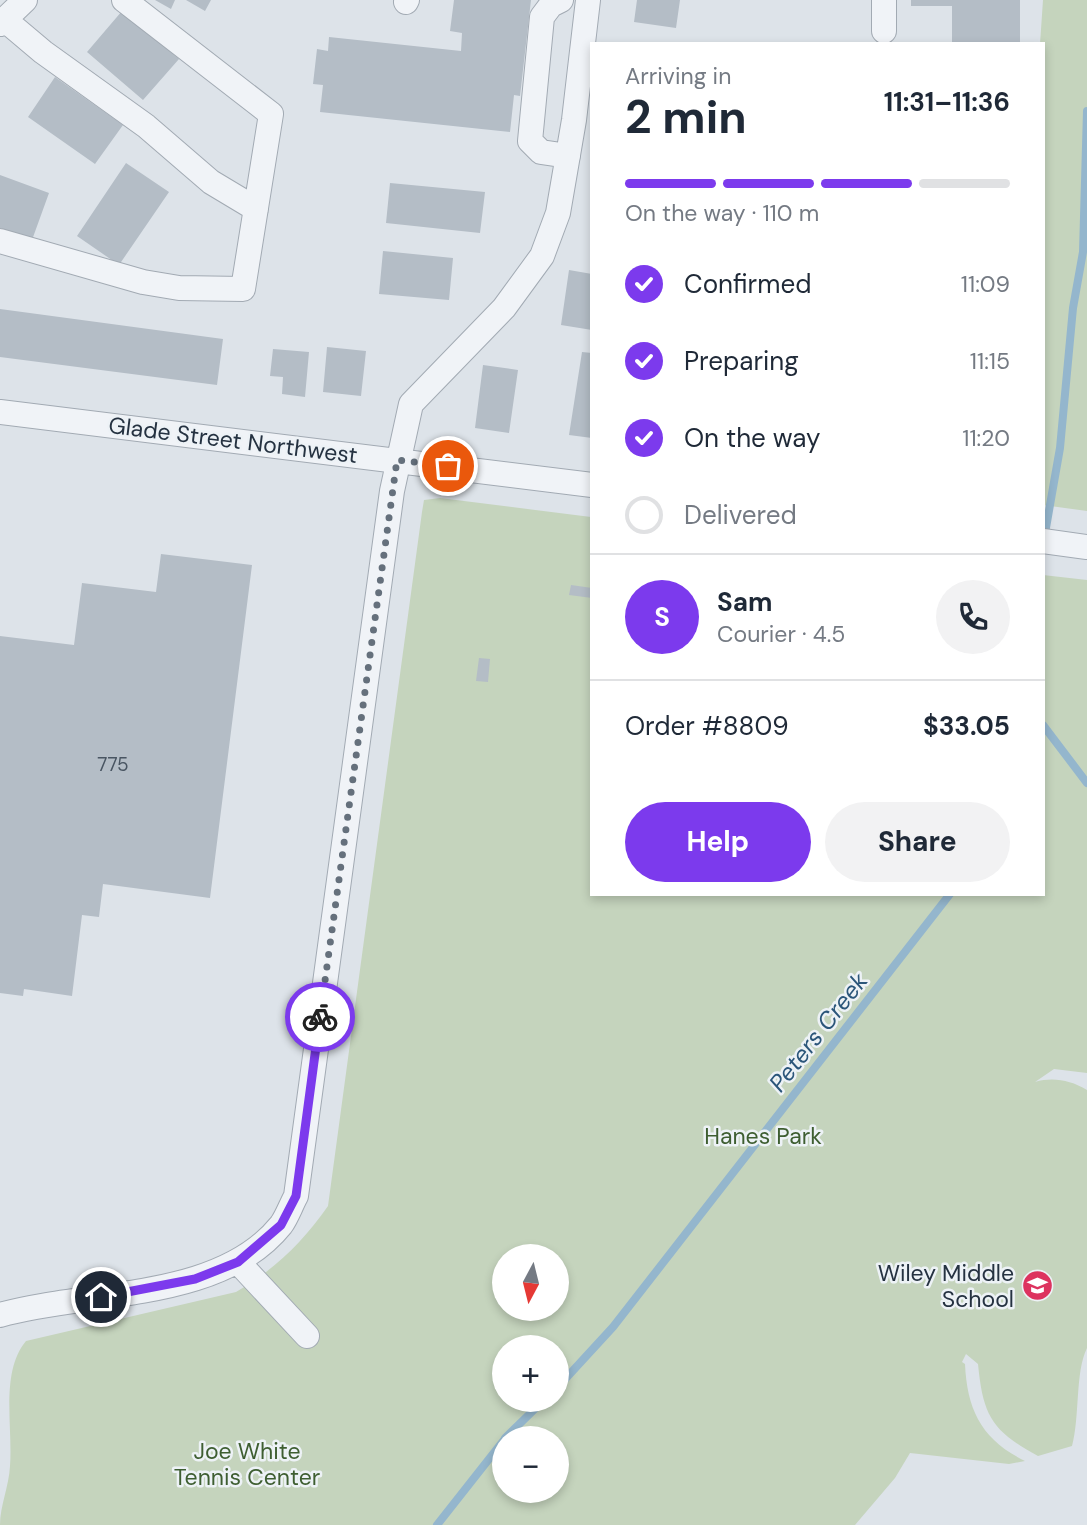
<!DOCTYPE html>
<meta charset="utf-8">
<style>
body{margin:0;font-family:"DM Sans",sans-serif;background:#f2f2f3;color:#1f2937;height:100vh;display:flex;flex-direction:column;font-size:26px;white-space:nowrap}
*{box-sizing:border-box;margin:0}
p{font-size:23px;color:#747a83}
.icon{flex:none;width:38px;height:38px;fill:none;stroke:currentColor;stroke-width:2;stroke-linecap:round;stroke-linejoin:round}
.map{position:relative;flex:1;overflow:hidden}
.details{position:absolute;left:590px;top:42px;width:455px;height:854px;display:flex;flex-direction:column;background:#fff;border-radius:0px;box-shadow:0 4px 10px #0003}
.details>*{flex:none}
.needle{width:46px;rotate:187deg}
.fabs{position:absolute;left:492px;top:1244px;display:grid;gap:14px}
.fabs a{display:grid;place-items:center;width:77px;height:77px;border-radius:50%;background:#fff;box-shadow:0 4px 10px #0003;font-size:35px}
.pin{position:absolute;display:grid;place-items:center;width:60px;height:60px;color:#fff;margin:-30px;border:4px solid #fff;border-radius:50%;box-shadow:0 2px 7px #0007}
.courier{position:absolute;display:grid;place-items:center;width:70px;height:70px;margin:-35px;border:5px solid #7c3aed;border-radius:50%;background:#fff;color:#222;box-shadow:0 2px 9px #0007}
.head em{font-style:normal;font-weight:700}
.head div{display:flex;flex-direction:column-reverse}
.head{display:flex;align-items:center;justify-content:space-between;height:119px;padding:0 35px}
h1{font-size:46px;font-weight:700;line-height:52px}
.bar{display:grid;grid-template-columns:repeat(4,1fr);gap:10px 7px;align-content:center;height:84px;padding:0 35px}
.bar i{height:9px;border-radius:5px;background:#e0e1e3}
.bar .current{background:#7c3aed}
.bar p{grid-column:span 4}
.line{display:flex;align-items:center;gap:18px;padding:0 35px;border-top:2px solid #e0e1e3}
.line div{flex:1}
.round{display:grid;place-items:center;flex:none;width:74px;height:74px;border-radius:37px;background:#f2f2f3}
ol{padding:0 35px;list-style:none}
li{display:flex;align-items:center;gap:21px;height:77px}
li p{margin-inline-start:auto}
li .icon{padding:7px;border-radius:50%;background:#7c3aed;color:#fff;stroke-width:4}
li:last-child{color:#747a83}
li i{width:38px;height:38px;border:4px solid #e0e1e3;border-radius:50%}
.button{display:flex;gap:14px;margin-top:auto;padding:14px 35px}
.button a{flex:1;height:80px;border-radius:42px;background:#7c3aed;color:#fff;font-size:28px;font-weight:700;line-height:80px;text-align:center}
.button a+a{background:#f2f2f3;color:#1f2937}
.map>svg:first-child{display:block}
.green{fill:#c5d4bd;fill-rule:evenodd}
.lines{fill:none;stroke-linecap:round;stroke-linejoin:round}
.stream{stroke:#94b6cd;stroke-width:8}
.building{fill:#b4bdc6}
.minor-casing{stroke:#a2aab3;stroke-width:26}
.minor{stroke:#f0f3f7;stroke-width:24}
.done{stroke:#65707c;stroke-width:7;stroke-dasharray:0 12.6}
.route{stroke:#7c3aed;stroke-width:9}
.labels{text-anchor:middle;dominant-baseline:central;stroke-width:5;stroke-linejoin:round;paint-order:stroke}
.number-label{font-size:19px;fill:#495562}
.street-label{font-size:23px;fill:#253241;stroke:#edf2f6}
.park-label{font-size:23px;fill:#3e5e31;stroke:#edf2f6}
.poi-label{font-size:23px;fill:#253241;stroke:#edf2f6;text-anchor:end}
.water-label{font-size:24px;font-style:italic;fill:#2b567a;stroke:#edf2f6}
</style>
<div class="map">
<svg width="1087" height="1525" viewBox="0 0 1087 1525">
<rect width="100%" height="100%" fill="#dde3e9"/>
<!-- green -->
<path class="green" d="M 1043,0 L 1087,0 L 1087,511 L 1043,505 L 1043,44 L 1040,44 Z
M 440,498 L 591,517 L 592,894 L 1043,894 L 1043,575 L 1087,580 L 1087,1073 L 1054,1069 L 1035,1082 C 1053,1077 1070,1080 1087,1090 L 1087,1348 C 1075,1372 1080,1417 1072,1446 L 1038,1456 C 992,1431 983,1416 978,1364 L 966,1354 L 962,1362 L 965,1364 C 967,1410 982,1440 1025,1461 L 1009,1464 L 910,1453 L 895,1478 L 855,1525 L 0,1525 C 0,1506 9,1486 10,1466 C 13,1427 0,1372 26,1341 L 236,1292 C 274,1270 302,1243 328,1206 L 422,512 L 424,500 ZM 504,1256 L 556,1256 L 556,1309 L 504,1309 ZM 504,1348 L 556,1348 L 556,1400 L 504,1400 ZM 504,1438 L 556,1438 L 556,1491 L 504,1491 Z"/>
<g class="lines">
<!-- stream -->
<path class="stream" d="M 1044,539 L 1060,448 L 1073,308 L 1083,252 L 1087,111
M 1043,725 L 1087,783
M 556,1389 L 613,1327 L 950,894
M 505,1438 L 544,1400
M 437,1525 L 504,1440"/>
</g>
<!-- building -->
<path class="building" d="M 155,0 L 175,0 L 171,9 Z
M 186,0 L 211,0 L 205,11 Z
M 454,0 L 531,0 L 520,96 L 514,95 L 510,132 L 320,112 L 323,85 L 313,84 L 317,49 L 328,51 L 329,37 L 461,51 L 462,33 L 450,31 Z
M 637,0 L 680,0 L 676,28 L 634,22 Z
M 911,0 L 1020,0 L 1020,44 L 952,44 L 952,6 L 911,6 Z
M 122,11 L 179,59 L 143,100 L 87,52 Z
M 55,77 L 123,125 L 95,164 L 28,117 Z
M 126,163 L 169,192 L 119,265 L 77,236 Z
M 0,175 L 49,193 L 32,240 L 0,228 Z
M 390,183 L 485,192 L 480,233 L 386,223 Z
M 383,251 L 453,258 L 449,300 L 379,294 Z
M 569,270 L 592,274 L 592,330 L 561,325 Z
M 0,309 L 223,339 L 217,385 L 0,357 Z
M 327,347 L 366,351 L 361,396 L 323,392 Z
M 273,349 L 309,352 L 305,397 L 282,394 L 283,377 L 270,376 Z
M 582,352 L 592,353 L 592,438 L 569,435 Z
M 483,365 L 518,370 L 509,433 L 475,428 Z
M 161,554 L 252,565 L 210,898 L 103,884 L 99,917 L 82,915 L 72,996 L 24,989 L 23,996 L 0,993 L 0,636 L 74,645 L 82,583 L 156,592 Z
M 571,585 L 592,588 L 592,598 L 569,595 Z
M 479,658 L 490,659 L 488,682 L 476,681 Z"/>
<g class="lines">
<defs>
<path id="minor" d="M 561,0 L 551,5 L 542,17 L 530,141 L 541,152 L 568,156
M 884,0 L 884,31
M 406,2 L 407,0
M 5,20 L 43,52 L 146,126 L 211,182 L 256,209
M 0,24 L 25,0
M 0,241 L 143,282 L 179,288 L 243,289 L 271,114 L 124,0
M 0,412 L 592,485
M 1043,541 L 1087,547
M 238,1262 L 307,1336
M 0,1315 C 88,1290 219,1302 281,1225 C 287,1217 291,1205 296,1196 L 392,491 L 411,404 L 504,308 L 542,256 L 558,213 L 574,120 L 588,0"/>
</defs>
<!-- minor casing -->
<use href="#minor" class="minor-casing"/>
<!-- minor -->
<use href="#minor" class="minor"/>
</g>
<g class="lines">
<!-- done -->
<path class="done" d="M 320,1017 L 397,460 L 448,466"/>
<!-- route -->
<path class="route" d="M 101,1297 L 195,1279 L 238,1262 L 281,1225 L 296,1196 L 320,1017"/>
</g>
<!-- icons -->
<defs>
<symbol id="school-disc" viewBox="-11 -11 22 22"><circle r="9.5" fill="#dd335f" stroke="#edf2f6"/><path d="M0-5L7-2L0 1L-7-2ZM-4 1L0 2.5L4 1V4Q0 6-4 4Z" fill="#fff"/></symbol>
</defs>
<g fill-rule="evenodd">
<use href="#school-disc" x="1020" y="1268" width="35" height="35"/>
</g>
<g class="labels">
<!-- number labels -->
<g class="number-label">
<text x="113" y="764">775</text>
</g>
<!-- street labels -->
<g class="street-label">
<text transform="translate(233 440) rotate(7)">Glade Street Northwest</text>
</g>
<!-- park labels -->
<g class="park-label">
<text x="763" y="1136">Hanes Park</text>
<text x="247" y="1451">Joe White<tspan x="247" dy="26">Tennis Center</tspan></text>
</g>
<!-- poi labels -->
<g class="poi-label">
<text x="1014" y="1273">Wiley Middle<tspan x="1014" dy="26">School</tspan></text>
</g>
<!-- water labels -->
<g class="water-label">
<text transform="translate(818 1032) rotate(-52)">Peters Creek</text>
</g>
</g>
</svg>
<div class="fabs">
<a><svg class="needle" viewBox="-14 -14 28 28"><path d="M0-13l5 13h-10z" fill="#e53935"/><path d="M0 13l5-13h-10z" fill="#747a83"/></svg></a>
<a>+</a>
<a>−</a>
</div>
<div class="pin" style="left:448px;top:466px;background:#ea580c"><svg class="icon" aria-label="bag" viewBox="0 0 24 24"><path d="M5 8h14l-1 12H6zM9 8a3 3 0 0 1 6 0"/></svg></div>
<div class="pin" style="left:101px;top:1297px;background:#1f2937"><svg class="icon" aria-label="home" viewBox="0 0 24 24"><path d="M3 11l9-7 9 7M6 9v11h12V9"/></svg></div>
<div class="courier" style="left:320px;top:1017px"><svg class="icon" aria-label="bike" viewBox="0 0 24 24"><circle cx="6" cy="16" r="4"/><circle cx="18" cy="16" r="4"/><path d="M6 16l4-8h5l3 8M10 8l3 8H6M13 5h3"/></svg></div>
<section class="details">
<div class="head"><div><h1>2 min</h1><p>Arriving in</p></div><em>11:31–11:36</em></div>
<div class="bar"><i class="current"></i><i class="current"></i><i class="current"></i><i></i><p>On the way · 110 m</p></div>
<ol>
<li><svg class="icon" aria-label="check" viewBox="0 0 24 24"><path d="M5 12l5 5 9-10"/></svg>Confirmed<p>11:09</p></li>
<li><svg class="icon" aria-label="check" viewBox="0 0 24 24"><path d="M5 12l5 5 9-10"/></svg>Preparing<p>11:15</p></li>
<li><svg class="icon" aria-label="check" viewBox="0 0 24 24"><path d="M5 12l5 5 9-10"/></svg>On the way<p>11:20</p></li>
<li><i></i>Delivered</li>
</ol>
<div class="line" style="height:126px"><b class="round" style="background:#7c3aed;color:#fff">S</b><div><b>Sam</b><p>Courier · 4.5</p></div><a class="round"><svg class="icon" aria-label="phone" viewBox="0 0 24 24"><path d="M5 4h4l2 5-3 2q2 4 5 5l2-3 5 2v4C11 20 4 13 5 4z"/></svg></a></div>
<div class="line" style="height:91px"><div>Order #8809</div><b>$33.05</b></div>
<div class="button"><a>Help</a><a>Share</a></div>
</section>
</div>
